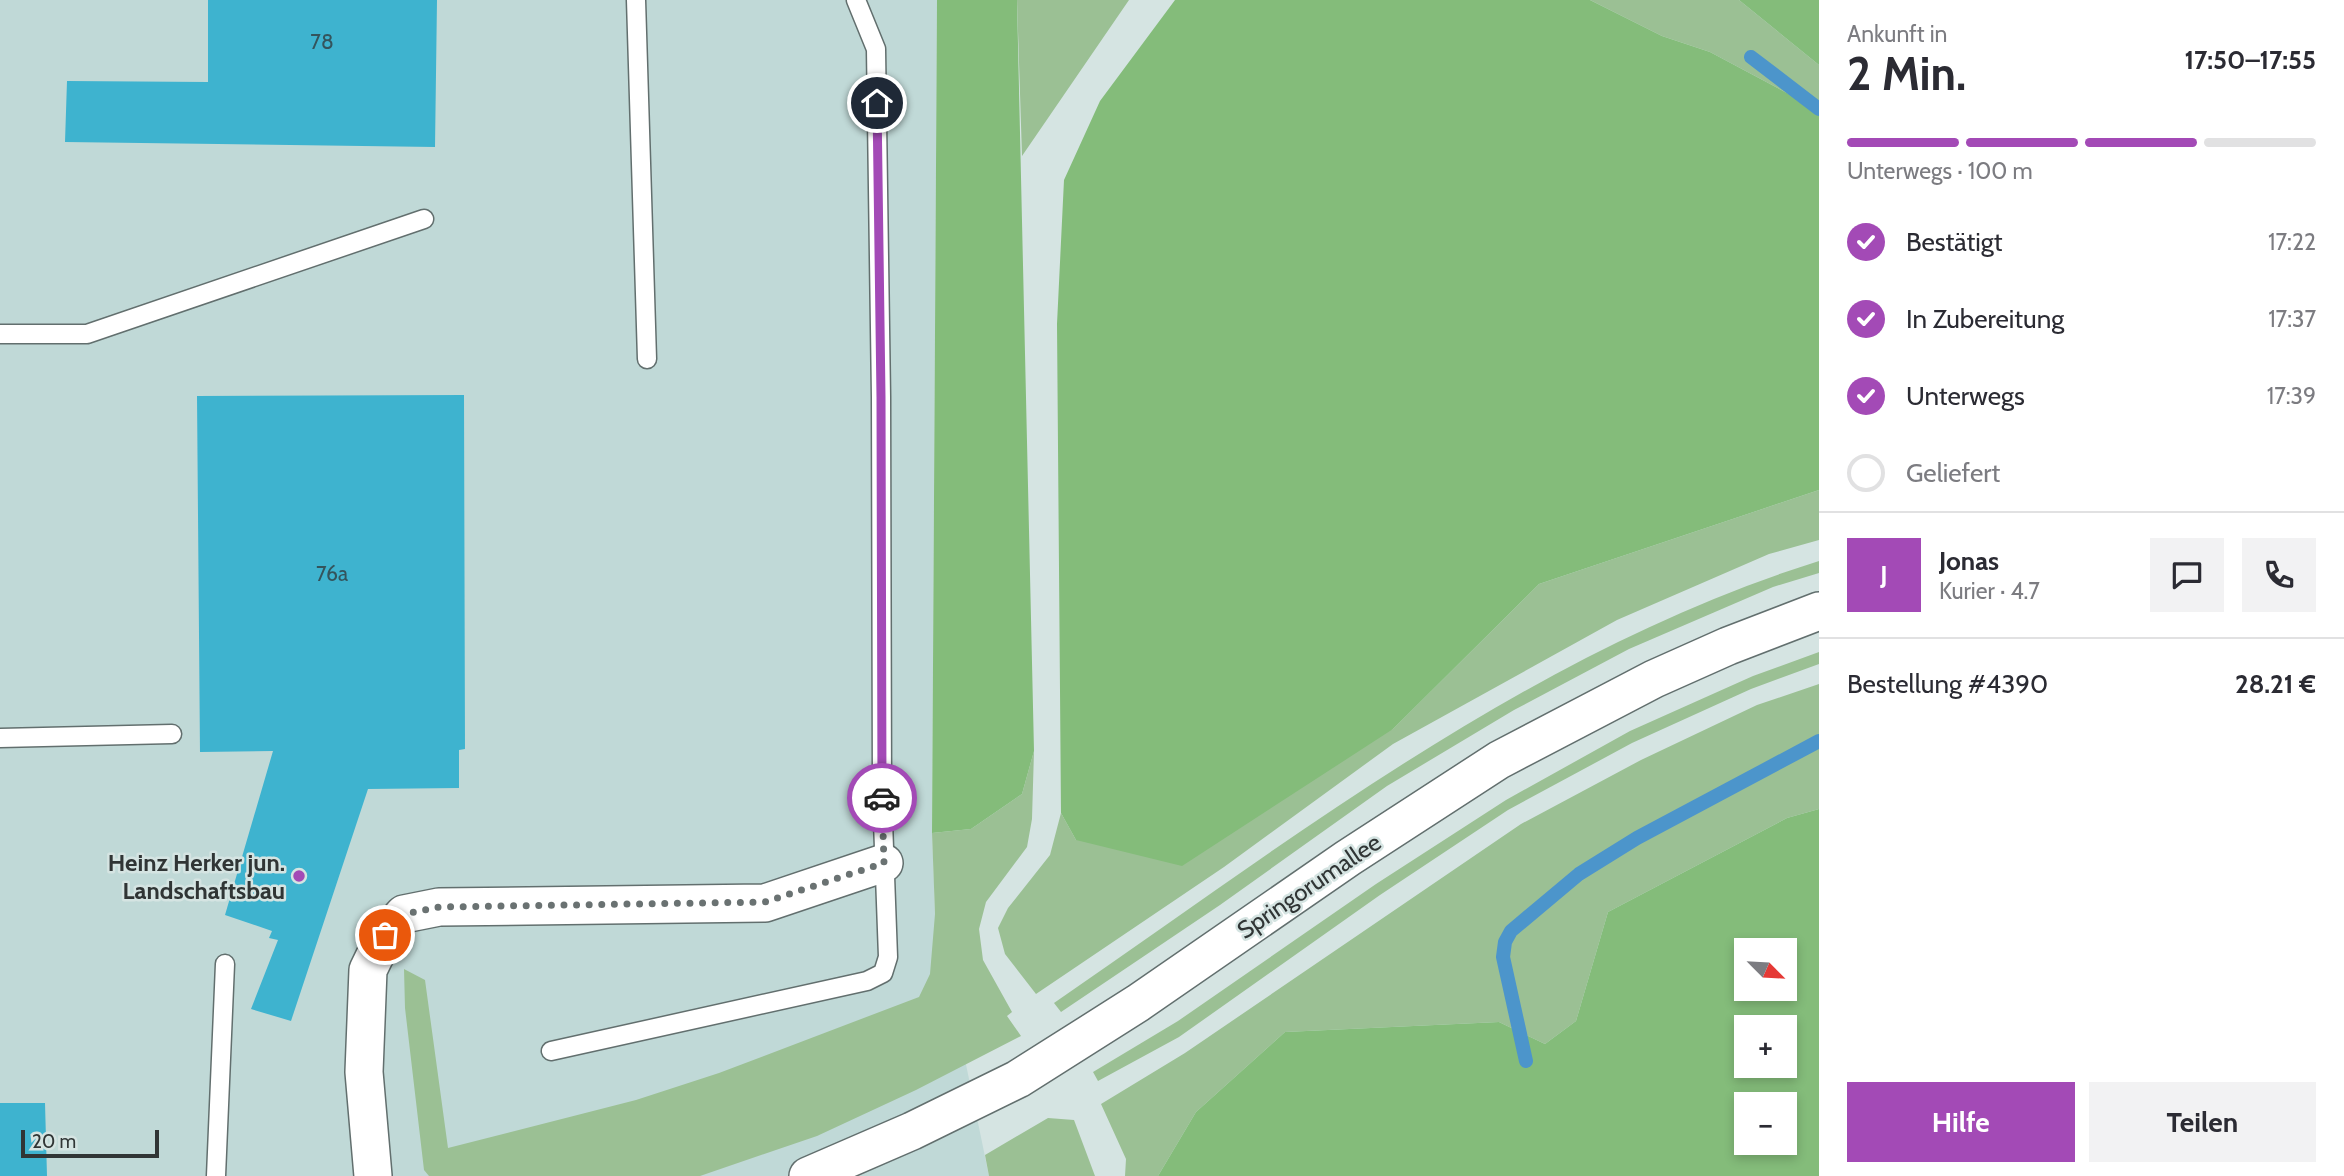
<!DOCTYPE html>
<html lang="de">
<meta charset="utf-8">
<style>
body{margin:0;font-family:Cabin,sans-serif;background:#f2f2f3;color:#2b2b33;height:100vh;display:flex;flex-direction:column;font-size:26px;white-space:nowrap}
*{box-sizing:border-box;margin:0}
p{font-size:23px;color:#7c7c81}
.icon{flex:none;width:38px;height:38px;fill:none;stroke:currentColor;stroke-width:2;stroke-linecap:round;stroke-linejoin:round}
.map{position:relative;flex:1;overflow:hidden}
.side{display:flex;flex-direction:column;background:#fff;width:525px}
.side>*{flex:none}
.needle{width:46px;rotate:114deg}
.controls{position:absolute;left:1734px;top:938px;display:grid;gap:14px}
.controls a{display:grid;place-items:center;width:63px;height:63px;border-radius:0px;background:#fff;box-shadow:0 4px 10px #0003;font-size:35px}
.scale{position:absolute;left:21px;bottom:18px;width:138px;box-sizing:border-box;padding-left:7px;border:4px solid #303535;border-top:0;font-size:19px;line-height:24px;white-space:nowrap;color:#303535;-webkit-text-stroke:5px #d5e4e2;paint-order:stroke}
.pin{position:absolute;display:grid;place-items:center;width:60px;height:60px;color:#fff;margin:-30px;border:4px solid #fff;border-radius:50%;box-shadow:0 2px 7px #0007}
.courier{position:absolute;display:grid;place-items:center;width:70px;height:70px;margin:-35px;border:5px solid #a34ab6;border-radius:50%;background:#fff;color:#222;box-shadow:0 2px 9px #0007}
.summary em{font-style:normal;font-weight:800}
.summary div{display:flex;flex-direction:column-reverse}
.summary{display:flex;align-items:center;justify-content:space-between;height:119px;padding:0 28px}
h1{font-size:46px;font-weight:800;line-height:52px}
.bar{display:grid;grid-template-columns:repeat(4,1fr);gap:10px 7px;align-content:center;height:84px;padding:0 28px}
.bar i{height:9px;border-radius:5px;background:#e1e1e2}
.bar .on{background:#a34ab6}
.bar p{grid-column:span 4}
.line{display:flex;align-items:center;gap:18px;padding:0 28px;border-top:2px solid #e1e1e2}
.line div{flex:1}
.round{display:grid;place-items:center;flex:none;width:74px;height:74px;border-radius:0px;background:#f2f2f3}
ol{padding:0 28px;list-style:none}
li{display:flex;align-items:center;gap:21px;height:77px}
li p{margin-inline-start:auto}
li .icon{padding:7px;border-radius:50%;background:#a34ab6;color:#fff;stroke-width:4}
li:last-child{color:#7c7c81}
li i{width:38px;height:38px;border:4px solid #e1e1e2;border-radius:50%}
.button{display:flex;gap:14px;margin-top:auto;padding:14px 28px}
.button a{flex:1;height:80px;border-radius:0px;background:#a34ab6;color:#fff;font-size:28px;font-weight:800;line-height:80px;text-align:center}
.button a+a{background:#f2f2f3;color:#2b2b33}
main{display:flex;flex:1;min-height:0}
.map>svg:first-child{display:block}
.built{fill:#c0d9d7}
.green{fill:#9bc094}
.forest{fill:#84bc7a;fill-rule:evenodd}
.lines{fill:none;stroke-linecap:round;stroke-linejoin:round}
.stream{stroke:#4c95cb;stroke-width:14}
.building{fill:#3eb3cf}
.service-casing{stroke:#626f6e;stroke-width:21}
.minor-casing{stroke:#626f6e;stroke-width:40}
.service{stroke:#fff;stroke-width:18}
.minor{stroke:#fff;stroke-width:37}
.done{stroke:#6a7272;stroke-width:7;stroke-dasharray:0 12.6}
.route{stroke:#a34ab6;stroke-width:9}
.poi-dot{fill:#a34ab6;stroke:#d5e4e2;stroke-width:2.5}
.labels{text-anchor:middle;dominant-baseline:central;stroke-width:5;stroke-linejoin:round;paint-order:stroke}
.number-label{font-size:21px;fill:#34545c}
.poi-label{font-size:24px;font-weight:bold;fill:#303535;stroke:#d5e4e2;text-anchor:end}
.street-label{font-size:24px;fill:#303535;stroke:#d5e4e2}
</style>
<main>
<div class="map">
<svg width="1819" height="1176" viewBox="0 0 1819 1176">
<rect width="100%" height="100%" fill="#d5e4e2"/>
<!-- built -->
<path class="built" d="M 0,0 L 937,0 L 932,833 L 934,883 L 935,914 L 989,1176 L 0,1176 Z"/>
<!-- green -->
<path class="green" d="M 1017,0 L 1129,0 L 1022,156 Z
M 1590,0 L 1739,0 L 1819,65 L 1819,110 L 1710,52 L 1662,36 Z
M 1819,490 L 1819,540 L 1769,554 L 1617,620 L 1393,744 L 1224,867 L 1036,994 L 1005,954 L 998,928 L 1008,908 L 1050,855 L 1061,813 L 1076,840 L 1393,729 L 1539,584 Z
M 1819,561 L 1819,573 L 1773,587 L 1629,649 L 1514,710 L 1387,786 L 1220,905 L 1061,1012 L 1054,1003 C 1296,836 1535,650 1819,561 Z
M 1819,652 L 1819,664 L 1751,689 L 1632,743 L 1508,810 L 1380,895 L 1179,1037 L 1098,1081 L 1093,1072 L 1178,1021 L 1376,884 L 1506,800 L 1630,731 L 1753,676 Z
M 1819,684 L 1819,809 L 1787,818 L 1608,912 L 1576,1021 L 1545,1044 L 1499,1022 L 1285,1032 L 1196,1112 L 1158,1176 L 1125,1176 L 1126,1159 L 1101,1104 L 1185,1053 L 1521,824 L 1641,760 L 1757,705 Z
M 1034,751 L 1032,819 L 1027,847 L 986,902 L 979,929 L 983,960 L 1012,1012 L 1007,1016 L 1021,1036 L 916,1090 L 817,1136 L 700,1176 L 429,1176 L 424,1170 L 405,1008 L 404,969 L 425,980 L 448,1148 L 636,1100 L 719,1073 L 919,997 L 930,974 L 935,914 L 932,833 L 971,829 L 1022,794 Z
M 1048,1118 L 1074,1120 L 1095,1176 L 989,1176 L 985,1155 Z"/>
<!-- forest -->
<path class="forest" d="M 937,0 L 1017,0 L 1034,751 L 1022,794 L 971,829 L 932,833 Z
M 1175,0 L 1590,0 L 1662,36 L 1710,52 L 1819,110 L 1819,490 L 1539,584 L 1393,729 L 1182,866 L 1076,840 L 1061,813 L 1057,324 L 1064,180 L 1100,101 Z
M 1739,0 L 1819,0 L 1819,65 Z
M 1819,809 L 1819,1176 L 1158,1176 L 1196,1112 L 1285,1032 L 1499,1022 L 1545,1044 L 1576,1021 L 1608,912 L 1787,818 ZM 1785,950 L 1785,989 L 1746,989 L 1746,950 ZM 1785,1027 L 1785,1066 L 1746,1066 L 1746,1027 ZM 1785,1104 L 1785,1143 L 1746,1143 L 1746,1104 Z"/>
<g class="lines">
<!-- stream -->
<path class="stream" d="M 1751,57 L 1819,109
M 1526,1061 L 1503,957 L 1505,942 L 1511,931 L 1579,874 L 1637,838 L 1819,741"/>
</g>
<!-- building -->
<path class="building" d="M 208,0 L 437,0 L 435,147 L 65,142 L 67,81 L 208,82 Z
M 464,395 L 465,749 L 459,750 L 459,788 L 368,789 L 291,1021 L 251,1009 L 278,940 L 269,938 L 272,931 L 225,915 L 273,751 L 200,752 L 197,396 Z
M 0,1103 L 45,1103 L 47,1176 L 0,1176 Z"/>
<g class="lines">
<defs>
<path id="service" d="M 636,0 L 647,359
M 0,334 L 87,334 L 424,219
M 0,738 L 172,734
M 551,1051 L 867,981 L 883,973 L 888,957 L 882,794 L 881,397 L 876,49 L 856,0
M 216,1176 L 225,964"/>
<path id="minor" d="M 373,1176 L 364,1072 L 368,970 L 385,935 L 404,914 L 439,907 L 765,903 L 884,863
M 808,1176 L 912,1131 L 1018,1079 L 1138,1003 L 1348,858 L 1499,760 L 1654,679 L 1728,646 L 1819,611"/>
</defs>
<!-- service casing -->
<use href="#service" class="service-casing"/>
<!-- minor casing -->
<use href="#minor" class="minor-casing"/>
<!-- service -->
<use href="#service" class="service"/>
<!-- minor -->
<use href="#minor" class="minor"/>
</g>
<g class="lines">
<!-- done -->
<path class="done" d="M 385,935 L 404,914 L 439,907 L 765,902 L 884,863 L 882,798"/>
<!-- route -->
<path class="route" d="M 877,103 L 881,397 L 882,798"/>
</g>
<!-- markers -->
<circle class="poi-dot" cx="299" cy="876" r="7"/>
<g class="labels">
<!-- number labels -->
<g class="number-label">
<text x="322" y="41">78</text>
<text x="332" y="573">76a</text>
</g>
<!-- poi labels -->
<g class="poi-label">
<text x="285" y="862">Heinz Herker jun.<tspan x="285" dy="28">Landschaftsbau</tspan></text>
</g>
<!-- street labels -->
<g class="street-label">
<text transform="translate(1309 886) rotate(-34)">Springorumallee</text>
</g>
</g>
</svg>
<div class="controls">
<a><svg class="needle" viewBox="-14 -14 28 28"><path d="M0-13l5 13h-10z" fill="#e53935"/><path d="M0 13l5-13h-10z" fill="#7c7c81"/></svg></a>
<a>+</a>
<a>−</a>
</div>
<div class="scale">20 m</div>
<div class="pin" style="left:385px;top:935px;background:#ea580c"><svg class="icon" aria-label="bag" viewBox="0 0 24 24"><path d="M5 8h14l-1 12H6zM9 8a3 3 0 0 1 6 0"/></svg></div>
<div class="pin" style="left:877px;top:103px;background:#1f2937"><svg class="icon" aria-label="home" viewBox="0 0 24 24"><path d="M3 11l9-7 9 7M6 9v11h12V9"/></svg></div>
<div class="courier" style="left:882px;top:798px"><svg class="icon" aria-label="car" viewBox="0 0 24 24"><path d="M5 17H2v-5l4-1 3-4h7l3 4 3 1v5h-3M9 17h6M6 11h13"/><circle cx="7" cy="17" r="2"/><circle cx="17" cy="17" r="2"/></svg></div>
</div>
<section class="side">
<div class="summary"><div><h1>2 Min.</h1><p>Ankunft in</p></div><em>17:50–17:55</em></div>
<div class="bar"><i class="on"></i><i class="on"></i><i class="on"></i><i></i><p>Unterwegs · 100 m</p></div>
<ol>
<li><svg class="icon" aria-label="check" viewBox="0 0 24 24"><path d="M5 12l5 5 9-10"/></svg>Bestätigt<p>17:22</p></li>
<li><svg class="icon" aria-label="check" viewBox="0 0 24 24"><path d="M5 12l5 5 9-10"/></svg>In Zubereitung<p>17:37</p></li>
<li><svg class="icon" aria-label="check" viewBox="0 0 24 24"><path d="M5 12l5 5 9-10"/></svg>Unterwegs<p>17:39</p></li>
<li><i></i>Geliefert</li>
</ol>
<div class="line" style="height:126px"><b class="round" style="background:#a34ab6;color:#fff">J</b><div><b>Jonas</b><p>Kurier · 4.7</p></div><a class="round"><svg class="icon" aria-label="chat" viewBox="0 0 24 24"><path d="M4 5h16v11H9l-5 4z"/></svg></a><a class="round"><svg class="icon" aria-label="phone" viewBox="0 0 24 24"><path d="M5 4h4l2 5-3 2q2 4 5 5l2-3 5 2v4C11 20 4 13 5 4z"/></svg></a></div>
<div class="line" style="height:91px"><div>Bestellung #4390</div><b>28.21 €</b></div>
<div class="button"><a>Hilfe</a><a>Teilen</a></div>
</section>
</main>
